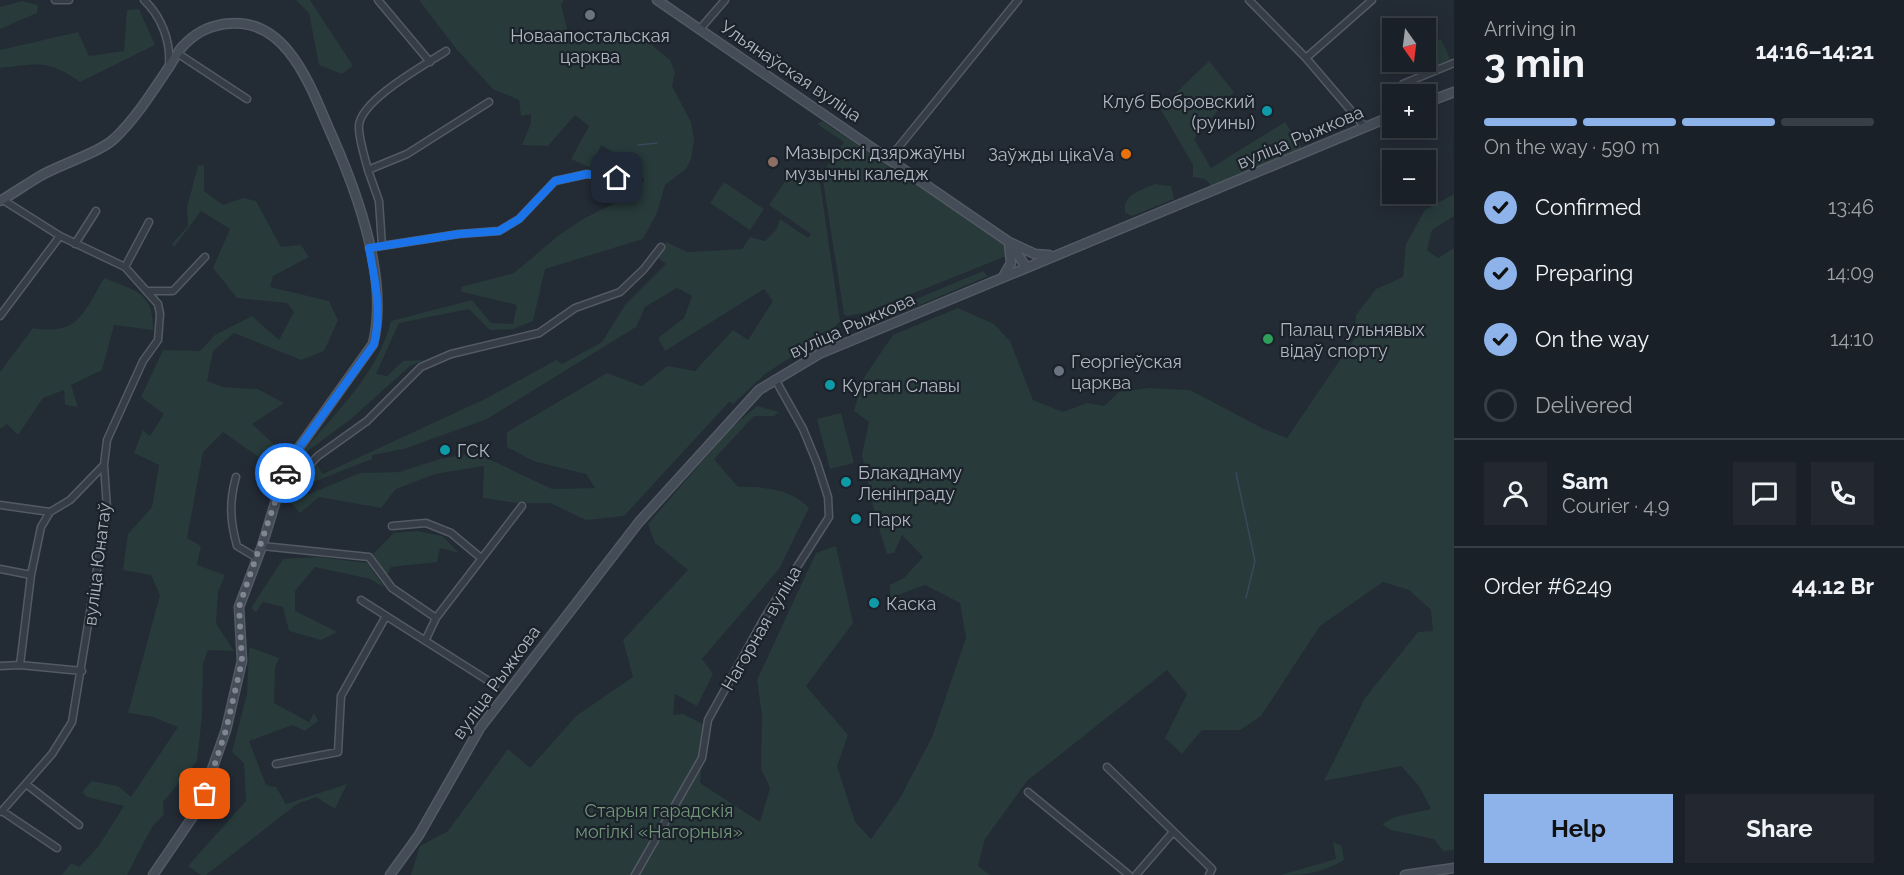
<!DOCTYPE html>
<meta charset="utf-8">
<style>
body{margin:0;font-family:Raleway,sans-serif;background:#232830;color:#f1f3f6;height:100vh;display:flex;flex-direction:column;font-size:22px;white-space:nowrap}
*{box-sizing:border-box;margin:0}
p{font-size:20px;color:#9fa3a8}
.icon{flex:none;width:33px;height:33px;fill:none;stroke:currentColor;stroke-width:2;stroke-linecap:round;stroke-linejoin:round}
.map{position:relative;flex:1;overflow:hidden}
.sheet{display:flex;flex-direction:column;background:#1a2028;width:450px}
.sheet>*{flex:none}
.needle{width:39px;rotate:166deg}
.buttons{position:absolute;left:1382px;top:18px;display:grid;gap:12px}
.buttons a{display:grid;place-items:center;width:54px;height:54px;border-radius:0px;background:#1a2028;box-shadow:0 3px 15px #0003,0 0 0 2px #383e45;font-size:30px}
.pin{position:absolute;display:grid;place-items:center;width:51px;height:51px;color:#fff;margin:-26px;border-radius:12px;box-shadow:0 3px 9px #0006}
.courier{position:absolute;display:grid;place-items:center;width:60px;height:60px;margin:-30px;border:4px solid #1a73e8;border-radius:50%;background:#fff;color:#222;box-shadow:0 2px 8px #0007}
.headline em{font-style:normal;font-weight:700}
.headline div{display:flex;flex-direction:column-reverse}
.headline{display:flex;align-items:center;justify-content:space-between;height:102px;padding:0 30px}
h1{font-size:39px;font-weight:700;line-height:45px}
.bar{display:grid;grid-template-columns:repeat(4,1fr);gap:9px 6px;align-content:center;height:72px;padding:0 30px}
.bar i{height:8px;border-radius:4px;background:#383e45}
.bar .active{background:#8db3ea}
.bar p{grid-column:span 4}
.line{display:flex;align-items:center;gap:15px;padding:0 30px;border-top:2px solid #383e45}
.line div{flex:1}
.round{display:grid;place-items:center;flex:none;width:63px;height:63px;border-radius:0px;background:#232830}
ol{padding:0 30px;list-style:none}
li{display:flex;align-items:center;gap:18px;height:66px}
li p{margin-inline-start:auto}
li .icon{padding:6px;border-radius:50%;background:#8db3ea;color:#111;stroke-width:4}
li:last-child{color:#9fa3a8}
li i{width:33px;height:33px;border:3px solid #383e45;border-radius:50%}
.primary-button{display:flex;gap:12px;margin-top:auto;padding:12px 30px}
.primary-button a{flex:1;height:69px;border-radius:0px;background:#8db3ea;color:#111;font-size:24px;font-weight:700;line-height:69px;text-align:center}
.primary-button a+a{background:#232830;color:#f1f3f6}
main{display:flex;flex:1;min-height:0}
.map>svg:first-child{display:block}
.green{fill:#283a3a}
.lines{fill:none;stroke-linecap:round;stroke-linejoin:round}
.stream{stroke:#39495c;stroke-width:1.5}
.street-casing{stroke:#535a63;stroke-width:9}
.secondary-casing{stroke:#535a63;stroke-width:11}
.street{stroke:#363d46;stroke-width:6}
.secondary{stroke:#444c58;stroke-width:8}
.done{stroke:#7f8691;stroke-width:6;stroke-dasharray:0 10.8}
.route{stroke:#1a73e8;stroke-width:8}
.worship-dot{fill:#6b7280;stroke:#1b222a;stroke-width:2}
.culture-dot{fill:#0f9aa8;stroke:#1b222a;stroke-width:2}
.food-dot{fill:#e8710a;stroke:#1b222a;stroke-width:2}
.education-dot{fill:#8d6e63;stroke:#1b222a;stroke-width:2}
.leisure-dot{fill:#2e9e5b;stroke:#1b222a;stroke-width:2}
.labels{text-anchor:middle;dominant-baseline:central;stroke-width:4.5;stroke-linejoin:round;paint-order:stroke}
.poi-label{font-size:18px;fill:#b0b7c2;stroke:#1b222a;text-anchor:start}
.street-label{font-size:18px;fill:#b0b7c2;stroke:#1b222a}
.park-label{font-size:18px;fill:#729679;stroke:#1b222a}
</style>
<main>
<div class="map">
<svg width="1454" height="875" viewBox="0 0 1454 875">
<rect width="100%" height="100%" fill="#232b35"/>
<!-- green -->
<path class="green" d="M 296,0 L 310,0 L 353,66 L 342,74 L 319,65 L 309,13 Z
M 419,0 L 564,0 L 561,5 L 569,36 L 575,41 L 621,32 L 648,42 L 670,60 L 675,72 L 672,86 L 691,122 L 694,140 L 691,159 L 686,169 L 665,185 L 657,213 L 643,239 L 545,269 L 533,321 L 513,329 L 490,330 L 469,309 L 399,323 L 376,374 L 387,376 L 403,361 L 423,360 L 410,366 L 351,419 L 297,459 C 331,417 378,375 391,321 L 472,300 L 491,323 L 513,324 L 517,305 L 462,292 L 461,287 L 514,273 L 559,235 L 583,219 L 629,196 L 644,181 L 640,168 L 601,145 L 591,168 L 571,159 L 589,126 L 575,115 L 548,146 L 522,145 L 531,123 L 531,114 L 521,116 L 519,100 L 493,89 L 457,50 Z
M 22,1 L 38,5 L 37,13 L 0,29 L 0,7 Z
M 139,9 L 155,45 L 80,82 C 47,59 38,64 0,68 L 0,50 L 78,32 L 89,56 L 124,51 L 127,10 Z
M 1441,39 L 1450,59 L 1414,74 L 1409,62 L 1425,62 L 1425,45 Z
M 1209,61 L 1234,92 L 1194,139 L 1211,168 L 1285,122 L 1301,146 L 1300,152 L 1212,187 L 1205,179 L 1193,177 L 1193,165 L 1160,108 Z
M 822,121 L 1004,244 L 1009,255 L 864,313 L 847,316 L 844,314 L 822,174 L 844,142 L 817,124 Z
M 204,165 L 204,191 L 223,205 L 243,198 L 256,201 L 281,247 L 301,245 L 309,257 L 273,276 L 270,287 L 329,301 L 338,320 L 324,351 L 301,360 L 234,333 L 213,351 L 207,381 L 223,387 L 258,389 L 284,403 L 252,424 L 276,446 L 267,463 L 223,432 L 203,452 L 187,538 L 201,546 L 197,565 L 225,575 L 218,592 L 216,623 L 234,651 L 208,650 L 203,664 L 202,715 L 197,761 L 163,802 L 164,814 L 152,827 L 127,875 L 62,875 L 71,863 L 79,867 L 98,847 L 124,806 L 87,797 L 82,792 L 92,781 L 118,786 L 131,797 L 178,727 L 153,717 L 128,713 L 160,595 L 151,575 L 123,570 L 128,534 L 152,507 L 159,465 L 134,453 L 143,430 L 150,436 L 164,414 L 141,397 L 163,350 L 200,351 L 215,335 L 252,316 L 279,340 L 294,312 L 287,303 L 237,298 L 213,268 L 230,229 L 201,211 L 175,246 L 171,245 L 188,226 L 187,207 L 198,166 Z
M 791,172 L 809,183 L 815,175 L 819,177 L 840,321 L 831,331 L 765,374 L 733,404 L 729,402 L 624,516 L 586,520 L 550,503 L 517,503 L 483,498 L 484,466 L 435,474 L 396,489 L 381,508 L 319,497 L 300,513 L 290,502 L 360,473 L 399,472 L 440,459 L 476,453 L 552,489 L 595,488 L 586,474 L 533,461 L 507,447 L 507,432 L 607,373 L 642,386 L 667,366 L 695,371 L 733,330 L 748,340 L 773,301 L 764,289 L 665,351 L 658,338 L 684,318 L 692,296 L 677,288 L 645,307 L 636,327 L 487,419 L 404,449 L 372,455 L 372,459 L 298,488 L 297,483 L 316,463 L 323,474 L 487,398 L 556,360 L 562,364 L 602,342 L 625,305 L 666,264 L 657,257 L 666,242 L 687,252 L 742,249 L 750,237 L 765,241 L 776,230 L 780,219 L 808,238 L 811,234 L 769,205 Z
M 724,182 L 764,209 L 750,230 L 710,203 Z
M 1155,184 L 1171,186 L 1174,199 L 1132,216 L 1125,213 C 1122,194 1141,190 1155,184 Z
M 1454,194 L 1454,216 L 1432,230 L 1427,250 L 1438,258 L 1454,248 L 1454,850 L 1443,851 L 1434,839 L 1391,830 L 1382,824 L 1395,817 L 1431,809 L 1419,786 L 1401,766 L 1324,781 L 1365,698 L 1418,632 L 1433,631 L 1431,610 L 1409,590 L 1383,582 L 1320,626 L 1261,716 L 1240,730 L 1202,730 L 1182,754 L 1165,738 L 1187,694 L 1167,670 L 1027,781 L 985,839 L 978,866 L 990,875 L 411,875 L 420,846 L 448,831 L 508,749 L 530,768 L 576,716 L 633,677 L 623,640 L 688,570 L 655,543 L 648,524 L 732,427 L 757,406 L 779,412 L 774,416 L 754,416 L 714,459 L 738,487 C 762,486 792,489 809,508 L 779,569 L 702,659 L 713,674 L 697,706 L 675,694 L 673,715 L 683,714 L 705,725 L 700,783 L 760,822 L 770,788 L 761,769 L 762,715 L 757,680 L 816,553 L 836,546 L 853,623 L 806,686 L 848,735 L 837,766 L 855,822 L 871,839 L 900,798 L 932,737 L 966,638 L 960,603 L 925,585 L 890,598 L 890,585 L 904,578 L 923,557 L 902,535 L 894,553 L 887,554 L 876,519 L 862,455 L 869,422 L 854,411 L 863,379 L 893,335 L 958,308 L 994,324 L 1010,341 L 1033,400 L 1063,412 L 1087,403 L 1104,406 L 1119,392 L 1149,388 L 1190,390 L 1264,429 L 1287,438 L 1355,338 L 1356,315 L 1376,289 L 1403,277 L 1406,244 L 1425,210 Z
M 983,271 L 988,276 L 868,327 L 866,320 Z
M 104,278 C 134,290 154,292 153,330 L 114,325 L 102,370 L 71,385 L 78,407 L 65,405 L 64,390 L 43,398 L 18,435 L 7,424 L 0,429 L 0,372 L 33,328 C 79,336 84,312 104,278 Z
M 841,413 L 854,463 L 830,469 L 817,419 Z
M 417,531 L 442,536 L 459,553 L 440,548 L 437,562 L 391,567 L 387,576 L 373,554 L 394,533 Z
M 318,557 L 367,563 L 385,588 L 370,579 L 315,567 L 295,591 L 295,611 L 337,632 L 321,640 L 289,631 L 283,607 L 263,602 L 256,612 L 251,608 L 283,559 Z
M 249,647 L 279,658 L 275,668 L 274,703 L 309,722 L 314,713 L 318,721 L 305,731 L 292,725 L 249,741 L 266,785 L 276,787 L 286,804 L 347,784 L 335,809 L 316,797 L 297,804 L 206,875 L 201,875 L 188,866 L 246,801 L 244,763 L 232,752 L 247,694 Z
M 1333,842 L 1342,846 L 1344,860 C 1322,873 1306,875 1281,875 L 1336,859 Z"/>
<g class="lines">
<!-- stream -->
<path class="stream" d="M 638,145 L 657,143
M 1236,473 L 1255,561 L 1246,598"/>
<defs>
<path id="street" d="M 55,0 L 69,0
M 144,0 C 161,16 171,41 169,65
M 378,0 L 430,62
M 1249,0 L 1306,58 L 1365,127
M 700,29 L 725,0
M 177,53 L 247,99
M 1306,58 L 1372,0
M 1403,84 L 1454,63
M 889,159 L 1018,0
M 368,170 C 365,157 358,138 359,125 C 362,99 425,65 446,51
M 75,244 L 96,211
M 382,246 L 459,234 L 499,231 L 519,219 L 555,181 L 587,174 L 617,179
M 369,248 L 382,246 L 379,201 L 368,170 L 407,154 L 489,102
M 125,267 L 149,222
M 148,291 L 173,291 L 205,257
M 0,316 L 60,236
M 236,477 C 229,502 230,521 237,546 L 257,558
M 279,495 L 318,456 L 367,421 L 421,367 L 451,354 L 539,333 L 575,308 L 620,292 L 644,269 L 661,247
M 0,505 L 50,512
M 392,526 L 426,523 L 451,533 L 481,558
M 262,546 L 369,557 L 392,588 L 436,618
M 0,569 L 31,575
M 361,600 L 495,685
M 426,639 L 436,618 L 522,506
M 20,665 L 31,575 L 41,527 L 50,512 L 70,500 L 104,465
M 0,666 L 20,665 L 82,671
M 276,764 L 338,752 L 341,696 L 386,616
M 1107,767 L 1212,869 L 1209,875
M 26,784 L 79,825
M 1028,792 L 1129,875
M 2,811 L 52,754 L 72,722 L 107,508 L 104,465 L 107,440 L 143,361 L 158,340 L 160,314 L 158,304 L 125,267 L 60,236 L 3,200
M 0,812 L 2,811 L 57,848
M 635,875 L 702,758 L 708,720 L 765,617 L 829,517 L 828,497 L 817,463 L 803,429 L 775,379
M 1136,875 L 1173,832"/>
<path id="secondary" d="M 657,0 L 1009,242 L 1035,254 L 1049,255
M 1425,103 L 1454,92
M 0,201 C 14,193 28,183 42,175 C 61,164 101,152 115,138 C 135,119 151,94 167,70 C 172,63 176,54 182,47 C 194,34 206,27 224,24 C 289,14 312,92 333,138 C 359,197 389,280 373,344 L 293,456 L 283,477 L 262,546 L 239,607 L 242,661 L 226,730 L 198,809 L 153,875
M 1011,244 L 1026,267
M 1003,277 L 1011,263 L 1009,242
M 390,875 L 419,835 L 480,728 L 639,522 L 759,390 L 819,354 L 1392,116
M 1405,875 L 1454,868"/>
</defs>
<!-- street casing -->
<use href="#street" class="street-casing"/>
<!-- secondary casing -->
<use href="#secondary" class="secondary-casing"/>
<!-- street -->
<use href="#street" class="street"/>
<!-- secondary -->
<use href="#secondary" class="secondary"/>
</g>
<g class="lines">
<!-- done -->
<path class="done" d="M 205,794 L 226,730 L 242,661 L 239,607 L 285,473"/>
<!-- route -->
<path class="route" d="M 285,473 L 293,456 L 374,344 C 382,311 375,281 369,248 L 459,234 L 499,231 L 519,219 L 555,181 L 587,174 L 617,178"/>
</g>
<!-- markers -->
<g class="worship-dot">
<circle cx="590" cy="15" r="6"/>
<circle cx="1059" cy="371" r="6"/>
</g>
<g class="culture-dot">
<circle cx="1267" cy="111" r="6"/>
<circle cx="830" cy="385" r="6"/>
<circle cx="445" cy="450" r="6"/>
<circle cx="846" cy="482" r="6"/>
<circle cx="856" cy="519" r="6"/>
<circle cx="874" cy="603" r="6"/>
</g>
<circle class="food-dot" cx="1126" cy="154" r="6"/>
<circle class="education-dot" cx="773" cy="162" r="6"/>
<circle class="leisure-dot" cx="1268" cy="339" r="6"/>
<g class="labels">
<!-- poi labels -->
<g class="poi-label">
<text x="590" y="35" text-anchor="middle">Новаапостальская<tspan x="590" dy="21">царква</tspan></text>
<text x="1255" y="101" text-anchor="end">Клуб Бобровский<tspan x="1255" dy="21">(руины)</tspan></text>
<text x="785" y="152">Мазырскі дзяржаўны<tspan x="785" dy="21">музычны каледж</tspan></text>
<text x="1114" y="154" text-anchor="end">Заўжды цікаVа</text>
<text x="1280" y="329">Палац гульнявых<tspan x="1280" dy="21">відаў спорту</tspan></text>
<text x="1071" y="361">Георгіеўская<tspan x="1071" dy="21">царква</tspan></text>
<text x="842" y="385">Курган Славы</text>
<text x="457" y="450">ГСК</text>
<text x="858" y="472">Блакаднаму<tspan x="858" dy="21">Ленінграду</tspan></text>
<text x="868" y="519">Парк</text>
<text x="886" y="603">Каска</text>
</g>
<!-- street labels -->
<g class="street-label">
<text transform="translate(791 71) rotate(34)">Ульянаўская вуліца</text>
<text transform="translate(1300 137) rotate(-23)">вуліца Рыжкова</text>
<text transform="translate(852 325) rotate(-24)">вуліца Рыжкова</text>
<text transform="translate(97 564) rotate(-83)">вуліца Юнатаў</text>
<text transform="translate(761 628) rotate(-60)">Нагорная вуліца</text>
<text transform="translate(496 682) rotate(-54)">вуліца Рыжкова</text>
</g>
<!-- park labels -->
<g class="park-label">
<text x="659" y="810">Старыя гарадскія<tspan x="659" dy="21">могілкі «Нагорныя»</tspan></text>
</g>
</g>
</svg>
<div class="buttons">
<a><svg class="needle" viewBox="-14 -14 28 28"><path d="M0-13l5 13h-10z" fill="#e53935"/><path d="M0 13l5-13h-10z" fill="#9fa3a8"/></svg></a>
<a>+</a>
<a>−</a>
</div>
<div class="pin" style="left:205px;top:794px;background:#ea580c"><svg class="icon" aria-label="bag" viewBox="0 0 24 24"><path d="M5 8h14l-1 12H6zM9 8a3 3 0 0 1 6 0"/></svg></div>
<div class="pin" style="left:617px;top:178px;background:#1f2937"><svg class="icon" aria-label="home" viewBox="0 0 24 24"><path d="M3 11l9-7 9 7M6 9v11h12V9"/></svg></div>
<div class="courier" style="left:285px;top:473px"><svg class="icon" aria-label="car" viewBox="0 0 24 24"><path d="M5 17H2v-5l4-1 3-4h7l3 4 3 1v5h-3M9 17h6M6 11h13"/><circle cx="7" cy="17" r="2"/><circle cx="17" cy="17" r="2"/></svg></div>
</div>
<section class="sheet">
<div class="headline"><div><h1>3 min</h1><p>Arriving in</p></div><em>14:16–14:21</em></div>
<div class="bar"><i class="active"></i><i class="active"></i><i class="active"></i><i></i><p>On the way · 590 m</p></div>
<ol>
<li><svg class="icon" aria-label="check" viewBox="0 0 24 24"><path d="M5 12l5 5 9-10"/></svg>Confirmed<p>13:46</p></li>
<li><svg class="icon" aria-label="check" viewBox="0 0 24 24"><path d="M5 12l5 5 9-10"/></svg>Preparing<p>14:09</p></li>
<li><svg class="icon" aria-label="check" viewBox="0 0 24 24"><path d="M5 12l5 5 9-10"/></svg>On the way<p>14:10</p></li>
<li><i></i>Delivered</li>
</ol>
<div class="line" style="height:108px"><a class="round"><svg class="icon" aria-label="person" viewBox="0 0 24 24"><circle cx="12" cy="8" r="4"/><path d="M4 21q1-7 8-7t8 7"/></svg></a><div><b>Sam</b><p>Courier · 4.9</p></div><a class="round"><svg class="icon" aria-label="chat" viewBox="0 0 24 24"><path d="M4 5h16v11H9l-5 4z"/></svg></a><a class="round"><svg class="icon" aria-label="phone" viewBox="0 0 24 24"><path d="M5 4h4l2 5-3 2q2 4 5 5l2-3 5 2v4C11 20 4 13 5 4z"/></svg></a></div>
<div class="line" style="height:78px"><div>Order #6249</div><b>44.12 Br</b></div>
<div class="primary-button"><a>Help</a><a>Share</a></div>
</section>
</main>
